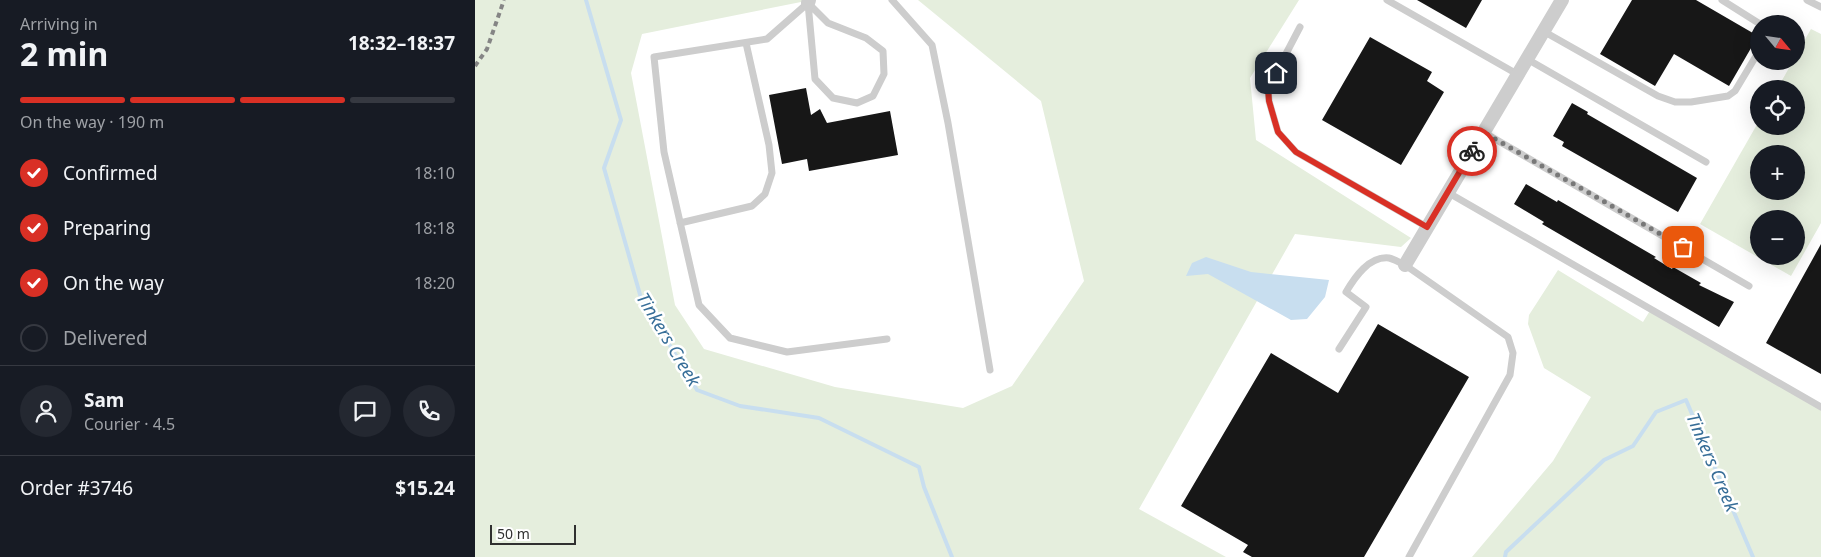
<!DOCTYPE html>
<meta charset="utf-8">
<style>
body{margin:0;font-family:"Noto Sans",sans-serif;background:#242831;color:#f1f3f6;height:100vh;display:flex;flex-direction:column;font-size:19px;white-space:nowrap}
*{box-sizing:border-box;margin:0}
p{font-size:16px;color:#9ea1a6}
.icon{flex:none;width:28px;height:28px;fill:none;stroke:currentColor;stroke-width:2;stroke-linecap:round;stroke-linejoin:round}
.map{position:relative;flex:1;overflow:hidden}
.sheet{display:flex;flex-direction:column;background:#171b24;width:475px}
.sheet>*{flex:none}
.needle{width:32px;rotate:119deg}
.buttons{position:absolute;left:1275px;top:15px;display:grid;gap:10px}
.buttons a{display:grid;place-items:center;width:55px;height:55px;border-radius:50%;background:#171b24;box-shadow:0 5px 20px #0002;font-size:25px}
.scale{position:absolute;left:15px;bottom:12px;width:86px;box-sizing:border-box;padding-left:5px;border:2px solid #303030;border-top:0;font-size:14px;line-height:18px;white-space:nowrap;color:#303030;-webkit-text-stroke:4px #fff;paint-order:stroke}
.pin{position:absolute;display:grid;place-items:center;width:42px;height:42px;color:#fff;margin:-21px;border-radius:10px;box-shadow:0 2px 8px #0006}
.courier{position:absolute;display:grid;place-items:center;width:50px;height:50px;margin:-25px;border:4px solid #d93025;border-radius:50%;background:#fff;color:#222;box-shadow:0 1px 6px #0007}
.summary em{font-style:normal;font-weight:700}
.summary div{display:flex;flex-direction:column-reverse}
.summary{display:flex;align-items:center;justify-content:space-between;height:85px;padding:0 20px}
h1{font-size:32px;font-weight:700;line-height:38px}
.bar{display:grid;grid-template-columns:repeat(4,1fr);gap:8px 5px;align-content:center;height:60px;padding:0 20px}
.bar i{height:6px;border-radius:4px;background:#363941}
.bar .active{background:#d93025}
.bar p{grid-column:span 4}
.line{display:flex;align-items:center;gap:12px;padding:0 20px;border-top:1px solid #363941}
.line div{flex:1}
.round{display:grid;place-items:center;flex:none;width:52px;height:52px;border-radius:26px;background:#242831}
ol{padding:0 20px;list-style:none}
li{display:flex;align-items:center;gap:15px;height:55px}
li p{margin-inline-start:auto}
li .icon{padding:5px;border-radius:50%;background:#d93025;color:#fff;stroke-width:4}
li:last-child{color:#9ea1a6}
li i{width:28px;height:28px;border:2px solid #363941;border-radius:50%}
main{display:flex;flex:1;min-height:0}
.map>svg:first-child{display:block}
.green{fill:#e5eedd;fill-rule:evenodd}
.water{fill:#c8deef}
.lines{fill:none;stroke-linecap:round;stroke-linejoin:round}
.stream{stroke:#c8deef;stroke-width:4}
.building{fill:#171717}
.service{stroke:#cdcdcd;stroke-width:7}
.minor{stroke:#cdcdcd;stroke-width:14}
.rail{stroke:#858585;stroke-width:4;stroke-dasharray:5 4;stroke-linecap:butt}
.done{stroke:#787878;stroke-width:5;stroke-dasharray:0 9}
.route{stroke:#d93025;stroke-width:6}
.labels{text-anchor:middle;dominant-baseline:central;stroke-width:5;stroke-linejoin:round;paint-order:stroke}
.water-label{font-size:18px;font-style:italic;fill:#376e98;stroke:#fff}
</style>
<main>
<section class="sheet">
<div class="summary"><div><h1>2 min</h1><p>Arriving in</p></div><em>18:32–18:37</em></div>
<div class="bar"><i class="active"></i><i class="active"></i><i class="active"></i><i></i><p>On the way · 190 m</p></div>
<ol>
<li><svg class="icon" aria-label="check" viewBox="0 0 24 24"><path d="M5 12l5 5 9-10"/></svg>Confirmed<p>18:10</p></li>
<li><svg class="icon" aria-label="check" viewBox="0 0 24 24"><path d="M5 12l5 5 9-10"/></svg>Preparing<p>18:18</p></li>
<li><svg class="icon" aria-label="check" viewBox="0 0 24 24"><path d="M5 12l5 5 9-10"/></svg>On the way<p>18:20</p></li>
<li><i></i>Delivered</li>
</ol>
<div class="line" style="height:90px"><a class="round"><svg class="icon" aria-label="person" viewBox="0 0 24 24"><circle cx="12" cy="8" r="4"/><path d="M4 21q1-7 8-7t8 7"/></svg></a><div><b>Sam</b><p>Courier · 4.5</p></div><a class="round"><svg class="icon" aria-label="chat" viewBox="0 0 24 24"><path d="M4 5h16v11H9l-5 4z"/></svg></a><a class="round"><svg class="icon" aria-label="phone" viewBox="0 0 24 24"><path d="M5 4h4l2 5-3 2q2 4 5 5l2-3 5 2v4C11 20 4 13 5 4z"/></svg></a></div>
<div class="line" style="height:65px"><div>Order #3746</div><b>$15.24</b></div>
</section>
<div class="map">
<svg width="1346" height="557" viewBox="0 0 1346 557">
<rect width="100%" height="100%" fill="#fff"/>
<!-- green -->
<path class="green" d="M 0,0 L 336,0 L 167,34 L 156,73 L 200,305 L 229,349 L 360,387 L 488,408 L 537,386 L 609,281 L 566,101 L 443,0 L 824,0 L 775,78 L 781,140 L 936,238 L 926,247 L 820,234 L 664,509 L 751,557 L 0,557 Z
M 1336,29 L 1346,34 L 1346,223 L 1316,276 L 1225,224 L 1284,121 L 1284,126 L 1321,126 L 1321,89 L 1302,89 L 1318,61 L 1321,61 L 1321,55 ZM 1284,154 L 1321,154 L 1321,191 L 1284,191 ZM 1284,219 L 1321,219 L 1321,256 L 1284,256 Z
M 1083,270 L 1168,322 L 1176,309 L 1346,407 L 1346,557 L 997,557 L 1078,461 L 1116,397 L 1069,368 L 1053,324 L 1054,315 Z"/>
<!-- water -->
<path class="water" d="M 731,257 L 776,272 L 854,280 L 850,297 L 832,319 L 816,320 L 733,274 L 711,276 L 717,263 Z"/>
<g class="lines">
<!-- stream -->
<path class="stream" d="M 111,0 L 146,120 L 129,168 L 166,298 L 222,390 L 265,406 L 344,418 L 444,467 L 449,487 L 477,557
M 1030,557 L 1031,552 L 1129,460 L 1158,446 L 1181,412 L 1211,400 L 1278,557"/>
</g>
<!-- building -->
<path class="building" d="M 942,0 L 1007,0 L 991,28 Z
M 1157,0 L 1221,0 L 1283,36 L 1254,86 L 1199,54 L 1180,86 L 1125,54 Z
M 895,37 L 957,72 L 952,81 L 969,92 L 926,165 L 847,120 Z
M 331,88 L 336,115 L 345,109 L 352,123 L 415,111 L 423,155 L 334,171 L 332,159 L 307,164 L 294,95 Z
M 1097,103 L 1113,112 L 1112,114 L 1222,178 L 1203,212 L 1087,146 L 1089,142 L 1078,136 Z
M 1051,184 L 1082,202 L 1083,200 L 1181,257 L 1179,258 L 1197,269 L 1198,267 L 1226,283 L 1224,285 L 1259,302 L 1244,327 L 1067,224 L 1069,222 L 1039,204 Z
M 1346,244 L 1346,374 L 1291,343 Z
M 903,324 L 994,377 L 889,557 L 777,557 L 768,552 L 773,545 L 706,506 L 796,353 L 863,393 Z"/>
<g class="lines">
<!-- service -->
<path class="service" d="M 417,0 L 457,45 L 473,123 L 515,370
M 912,0 L 1042,74
M 1247,0 L 1285,24
M 1332,0 L 1346,7
M 333,3 L 292,39 L 179,57 L 189,152 L 224,305 L 255,338 L 312,352 L 412,339
M 333,3 L 353,23 L 391,38 L 408,51 L 409,74 L 398,96 L 382,103 L 358,98 L 340,79 Z
M 825,27 L 793,88 L 794,101 L 803,132 L 821,152 L 952,227
M 1068,31 L 1183,96 L 1200,102 L 1216,102 L 1253,96 L 1260,91 L 1284,51
M 1052,59 L 1231,162
M 1008,132 L 1274,286
M 972,192 L 1346,407
M 205,223 L 277,206 L 290,194 L 297,173 L 294,145 L 271,43
M 864,349 L 891,307 L 871,292 C 880,277 894,256 914,258 C 919,259 925,263 930,265 L 1033,337 L 1038,353 L 1035,375 L 934,557"/>
<!-- minor -->
<path class="minor" d="M 333,3 L 334,0
M 930,265 L 1087,0"/>
<!-- rail -->
<path class="rail" d="M 0,66 L 12,49 L 29,0"/>
</g>
<g class="lines">
<!-- done -->
<path class="done" d="M 997,151 L 1008,132 L 1208,247"/>
<!-- route -->
<path class="route" d="M 801,73 L 793,88 L 794,101 L 803,132 L 821,152 L 952,227 L 997,151"/>
</g>
<g class="labels">
<!-- water labels -->
<g class="water-label">
<text transform="translate(194 339) rotate(59)">Tinkers Creek</text>
<text transform="translate(1238 462) rotate(67)">Tinkers Creek</text>
</g>
</g>
</svg>
<div class="buttons">
<a><svg class="needle" viewBox="-14 -14 28 28"><path d="M0-13l5 13h-10z" fill="#e53935"/><path d="M0 13l5-13h-10z" fill="#9ea1a6"/></svg></a>
<a><svg class="icon" aria-label="locate" viewBox="0 0 24 24"><circle cx="12" cy="12" r="6"/><path d="M12 2v4M12 18v4M2 12h4M18 12h4"/></svg></a>
<a>+</a>
<a>−</a>
</div>
<div class="scale">50 m</div>
<div class="pin" style="left:1208px;top:247px;background:#ea580c"><svg class="icon" aria-label="bag" viewBox="0 0 24 24"><path d="M5 8h14l-1 12H6zM9 8a3 3 0 0 1 6 0"/></svg></div>
<div class="pin" style="left:801px;top:73px;background:#1f2937"><svg class="icon" aria-label="home" viewBox="0 0 24 24"><path d="M3 11l9-7 9 7M6 9v11h12V9"/></svg></div>
<div class="courier" style="left:997px;top:151px"><svg class="icon" aria-label="bike" viewBox="0 0 24 24"><circle cx="6" cy="16" r="4"/><circle cx="18" cy="16" r="4"/><path d="M6 16l4-8h5l3 8M10 8l3 8H6M13 5h3"/></svg></div>
</div>
</main>
